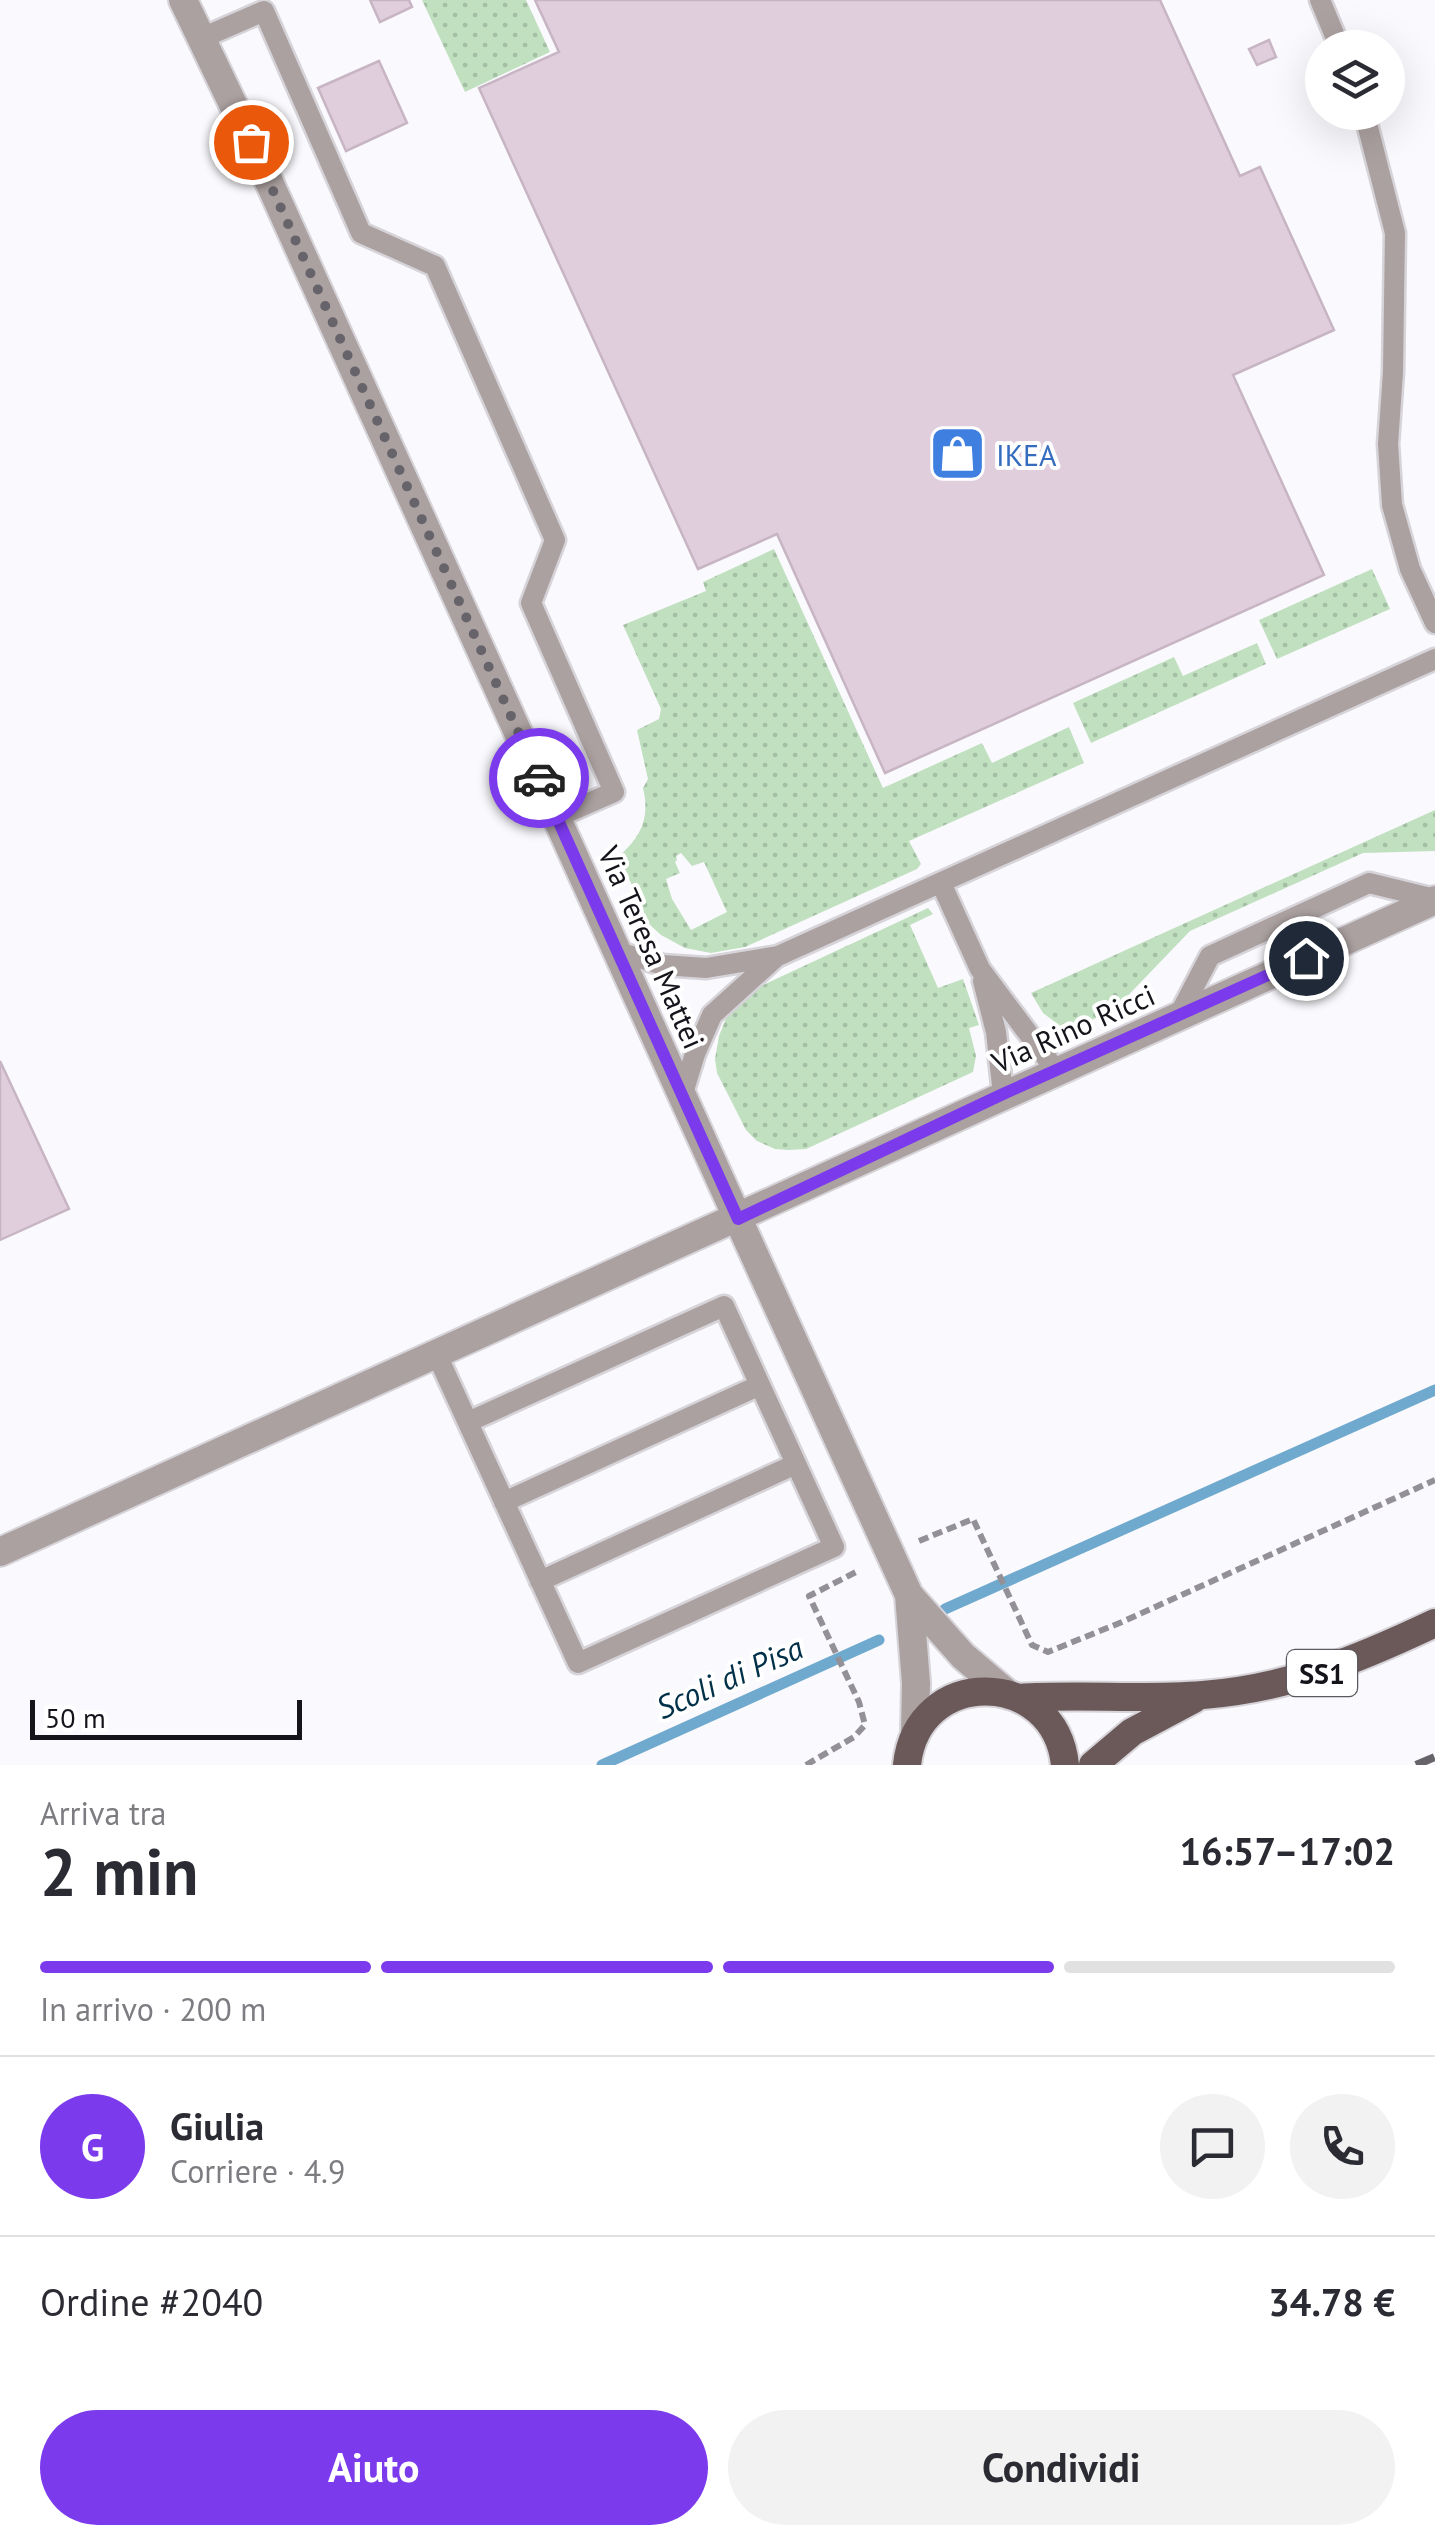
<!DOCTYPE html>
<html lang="it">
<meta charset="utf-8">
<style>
body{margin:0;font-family:"PT Sans",sans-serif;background:#f2f2f3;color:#2b2b33;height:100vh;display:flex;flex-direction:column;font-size:38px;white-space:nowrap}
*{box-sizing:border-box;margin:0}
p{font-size:32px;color:#7c7c81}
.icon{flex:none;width:55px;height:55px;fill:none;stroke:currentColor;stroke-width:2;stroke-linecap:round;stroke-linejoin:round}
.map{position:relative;height:1765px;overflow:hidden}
.panel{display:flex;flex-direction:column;background:#fff;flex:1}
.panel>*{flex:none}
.buttons{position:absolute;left:1305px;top:30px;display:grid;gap:20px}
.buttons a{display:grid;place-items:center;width:100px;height:100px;border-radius:50%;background:#fff;box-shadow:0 10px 40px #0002;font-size:50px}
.scale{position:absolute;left:30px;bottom:25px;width:272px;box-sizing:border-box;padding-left:10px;border:5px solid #16141b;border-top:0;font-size:28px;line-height:35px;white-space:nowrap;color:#16141b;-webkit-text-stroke:8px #fff;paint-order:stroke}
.pin{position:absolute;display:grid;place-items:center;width:85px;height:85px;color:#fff;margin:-42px;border:5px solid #fff;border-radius:50%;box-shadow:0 2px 10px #0007}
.courier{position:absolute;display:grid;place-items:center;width:100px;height:100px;margin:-50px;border:8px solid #7c3aed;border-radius:50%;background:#fff;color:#222;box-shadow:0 2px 12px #0007}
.overview em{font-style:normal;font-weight:800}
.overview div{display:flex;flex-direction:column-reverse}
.overview{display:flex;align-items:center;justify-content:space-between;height:170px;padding:0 40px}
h1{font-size:65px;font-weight:800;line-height:75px}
.bar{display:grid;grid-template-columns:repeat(4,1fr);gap:15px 10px;align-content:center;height:120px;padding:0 40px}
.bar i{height:12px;border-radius:8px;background:#e1e1e2}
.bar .active{background:#7c3aed}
.bar p{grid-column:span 4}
.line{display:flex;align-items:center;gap:25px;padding:0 40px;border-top:2px solid #e1e1e2}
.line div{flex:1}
.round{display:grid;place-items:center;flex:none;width:105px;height:105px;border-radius:52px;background:#f2f2f3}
.button{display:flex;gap:20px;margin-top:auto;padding:20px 40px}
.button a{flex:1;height:115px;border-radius:60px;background:#7c3aed;color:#fff;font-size:40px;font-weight:800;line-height:115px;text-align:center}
.button a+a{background:#f2f2f3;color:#2b2b33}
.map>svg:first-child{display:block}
.grass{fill:url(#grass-dots);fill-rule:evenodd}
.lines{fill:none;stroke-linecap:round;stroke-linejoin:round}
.stream{stroke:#6fa9cd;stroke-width:11}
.building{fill:#e0cedd;stroke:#c7b5c4;stroke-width:2.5}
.service-casing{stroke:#d6d4d9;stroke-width:25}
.minor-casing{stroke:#d6d4d9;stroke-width:32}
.tertiary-casing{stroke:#d6d4d9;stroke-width:32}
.primary-casing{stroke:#d6d4d9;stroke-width:32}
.path{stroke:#939197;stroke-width:6;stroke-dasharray:10 5;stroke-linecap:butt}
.service{stroke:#aca1a1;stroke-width:20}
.minor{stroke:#aca1a1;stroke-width:28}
.tertiary{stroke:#aca1a1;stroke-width:28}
.primary{stroke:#6b595a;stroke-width:28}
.rail{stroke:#66646a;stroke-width:8;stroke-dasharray:20 10;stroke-linecap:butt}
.done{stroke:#66646a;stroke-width:10;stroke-dasharray:0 18}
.route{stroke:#7c3aed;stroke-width:12}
.labels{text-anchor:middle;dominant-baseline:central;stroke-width:8;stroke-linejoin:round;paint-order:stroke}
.shield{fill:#fff;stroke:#5c5a5f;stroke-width:2.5}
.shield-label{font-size:28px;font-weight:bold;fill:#16141b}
.shop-label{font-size:30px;fill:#366cbe;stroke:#fff;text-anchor:start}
.street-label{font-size:30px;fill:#16141b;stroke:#fff}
.water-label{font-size:32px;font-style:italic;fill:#002f48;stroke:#fff}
</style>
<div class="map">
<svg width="1435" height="1765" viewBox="0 0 1435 1765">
<defs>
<pattern id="grass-dots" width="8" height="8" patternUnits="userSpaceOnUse" patternTransform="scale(2.5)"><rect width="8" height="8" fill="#c0e0c0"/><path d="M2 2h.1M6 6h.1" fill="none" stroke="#a4bfa4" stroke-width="1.8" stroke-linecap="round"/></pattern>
</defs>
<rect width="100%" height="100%" fill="#faf9fd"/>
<!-- grass -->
<path class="grass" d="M 422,0 L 526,0 L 550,52 L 465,92 Z
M 774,549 L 883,788 L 982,743 L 992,763 L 1069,727 L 1084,763 L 909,841 L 921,864 L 917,869 L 745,947 L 711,953 L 685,948 L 661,935 L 649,924 L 619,856 C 642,836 650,817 643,788 L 648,779 L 637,730 L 659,719 L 661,709 L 623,625 L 706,591 L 703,582 ZM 681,853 L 692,866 L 704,862 L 727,912 L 691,930 L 672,899 L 666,879 L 680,873 L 675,862 L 677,860 L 676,856 Z
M 1372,569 L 1390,609 L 1277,659 L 1259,620 Z
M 1257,643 L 1266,664 L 1091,743 L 1073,703 L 1174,657 L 1183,676 Z
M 1435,810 L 1435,851 L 1363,853 L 1190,931 L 1114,1010 L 1067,1031 L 1043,1013 L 1031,993 Z
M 928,908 L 933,914 L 910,925 L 938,988 L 963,979 L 979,1025 L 969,1028 L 976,1056 L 973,1072 L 806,1149 L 788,1150 L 775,1149 L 757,1141 L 746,1130 L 717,1073 L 715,1059 L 719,1036 L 727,1016 L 750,991 Z"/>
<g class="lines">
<!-- stream -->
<path class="stream" d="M 945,1609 L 1435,1390
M 602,1765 L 879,1640"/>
</g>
<!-- building -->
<path class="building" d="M 370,0 L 409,0 L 412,7 L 380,22 Z
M 535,0 L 1160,0 L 1240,176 L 1260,167 L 1334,330 L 1233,375 L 1324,575 L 885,773 L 777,534 L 698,569 L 479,88 L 559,52 Z
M 1269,40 L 1276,57 L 1257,65 L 1249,49 Z
M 379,61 L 407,123 L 346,151 L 318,88 Z
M 0,1061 L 69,1209 L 0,1240 Z"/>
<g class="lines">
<defs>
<path id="service" d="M 1320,0 L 1340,48
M 202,38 L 264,11 L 361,233 L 435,266 L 555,540 L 531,603 L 614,792 L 557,817
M 1364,112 L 1395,233 L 1393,372 L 1388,444 L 1392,505 L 1410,569 L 1435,623
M 941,883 L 980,969 L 1057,1072
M 618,952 L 663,965 L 706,968 L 778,956 L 1435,659
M 983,981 L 996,1032 L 1003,1094
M 1178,1017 L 1210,956 L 1369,883 L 1435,899
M 683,1093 L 695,1054 L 712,1015 L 776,957
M 437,1355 L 578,1663 L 834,1547 L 724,1306 L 468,1422
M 504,1502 L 760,1385
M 540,1581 L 796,1464"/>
<path id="minor" d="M 183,0 L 251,142 L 738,1219"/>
<path id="tertiary" d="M 738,1219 L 909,1595 L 963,1656 L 1009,1695
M 0,1552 C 479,1336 957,1118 1435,900
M 909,1595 L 916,1683 L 915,1735"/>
<path id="primary" d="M 1019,1698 C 1080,1694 1142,1700 1203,1695 C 1287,1689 1359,1659 1435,1623
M 907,1765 C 917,1666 1055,1668 1065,1765
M 1093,1765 L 1132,1732 L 1194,1699"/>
</defs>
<!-- service casing -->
<use href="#service" class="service-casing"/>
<!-- minor casing -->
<use href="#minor" class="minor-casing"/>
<!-- tertiary casing -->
<use href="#tertiary" class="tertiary-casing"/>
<!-- primary casing -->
<use href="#primary" class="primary-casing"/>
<!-- path -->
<path class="path" d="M 919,1541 L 973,1519 L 1032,1645 L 1048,1652 L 1122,1622 L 1435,1480
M 806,1765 L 854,1737 L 865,1725 L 859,1702 L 809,1596 L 858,1571"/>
<!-- service -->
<use href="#service" class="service"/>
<!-- minor -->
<use href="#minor" class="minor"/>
<!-- tertiary -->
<use href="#tertiary" class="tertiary"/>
<!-- primary -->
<use href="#primary" class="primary"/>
<!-- rail -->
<path class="rail" d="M 1416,1765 L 1435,1757"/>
</g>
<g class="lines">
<!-- done -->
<path class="done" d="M 251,142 L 539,778"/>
<!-- route -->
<path class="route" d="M 539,778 L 738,1219 L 1003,1094 L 1306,958"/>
</g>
<!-- icons -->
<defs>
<symbol id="shop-square" viewBox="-11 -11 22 22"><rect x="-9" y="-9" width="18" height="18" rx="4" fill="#3f7fe0" stroke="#fff"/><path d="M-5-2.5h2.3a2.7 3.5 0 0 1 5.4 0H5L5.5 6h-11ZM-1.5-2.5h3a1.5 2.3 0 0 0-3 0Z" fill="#fff"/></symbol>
</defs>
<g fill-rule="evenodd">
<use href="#shop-square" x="926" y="422" width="63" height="63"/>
</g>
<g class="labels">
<!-- shield labels -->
<rect class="shield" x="1287" y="1650" width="70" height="46" rx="8"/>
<g class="shield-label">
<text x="1322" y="1673">SS1</text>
</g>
<!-- shop labels -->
<g class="shop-label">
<text x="996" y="454">IKEA</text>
</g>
<!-- street labels -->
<g class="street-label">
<text transform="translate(652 947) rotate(66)">Via Teresa Mattei</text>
<text transform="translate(1073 1028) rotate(-24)">Via Rino Ricci</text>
</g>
<!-- water labels -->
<g class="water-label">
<text transform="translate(729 1677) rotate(-24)">Scoli di Pisa</text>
</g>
</g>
</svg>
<div class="buttons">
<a><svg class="icon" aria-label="layers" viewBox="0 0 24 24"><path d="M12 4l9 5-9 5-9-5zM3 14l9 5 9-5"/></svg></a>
</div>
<div class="scale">50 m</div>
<div class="pin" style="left:251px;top:142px;background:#ea580c"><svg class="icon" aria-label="bag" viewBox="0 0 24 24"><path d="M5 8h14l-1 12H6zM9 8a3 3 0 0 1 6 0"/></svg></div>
<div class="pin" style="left:1306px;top:958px;background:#1f2937"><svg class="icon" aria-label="home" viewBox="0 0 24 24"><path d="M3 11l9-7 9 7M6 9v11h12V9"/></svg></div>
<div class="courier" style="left:539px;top:778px"><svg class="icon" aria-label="car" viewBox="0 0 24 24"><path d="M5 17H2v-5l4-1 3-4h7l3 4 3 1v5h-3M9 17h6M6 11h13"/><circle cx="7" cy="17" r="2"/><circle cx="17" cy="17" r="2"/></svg></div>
</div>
<section class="panel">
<div class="overview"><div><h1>2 min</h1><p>Arriva tra</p></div><em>16:57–17:02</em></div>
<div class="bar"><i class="active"></i><i class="active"></i><i class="active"></i><i></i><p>In arrivo · 200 m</p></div>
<div class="line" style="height:180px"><b class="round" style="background:#7c3aed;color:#fff">G</b><div><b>Giulia</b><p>Corriere · 4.9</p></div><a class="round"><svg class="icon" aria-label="chat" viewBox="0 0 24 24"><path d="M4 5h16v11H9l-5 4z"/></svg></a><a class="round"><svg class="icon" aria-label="phone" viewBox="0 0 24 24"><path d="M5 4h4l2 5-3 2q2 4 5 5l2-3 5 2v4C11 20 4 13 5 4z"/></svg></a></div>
<div class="line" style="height:130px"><div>Ordine #2040</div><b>34.78 €</b></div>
<div class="button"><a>Aiuto</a><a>Condividi</a></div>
</section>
